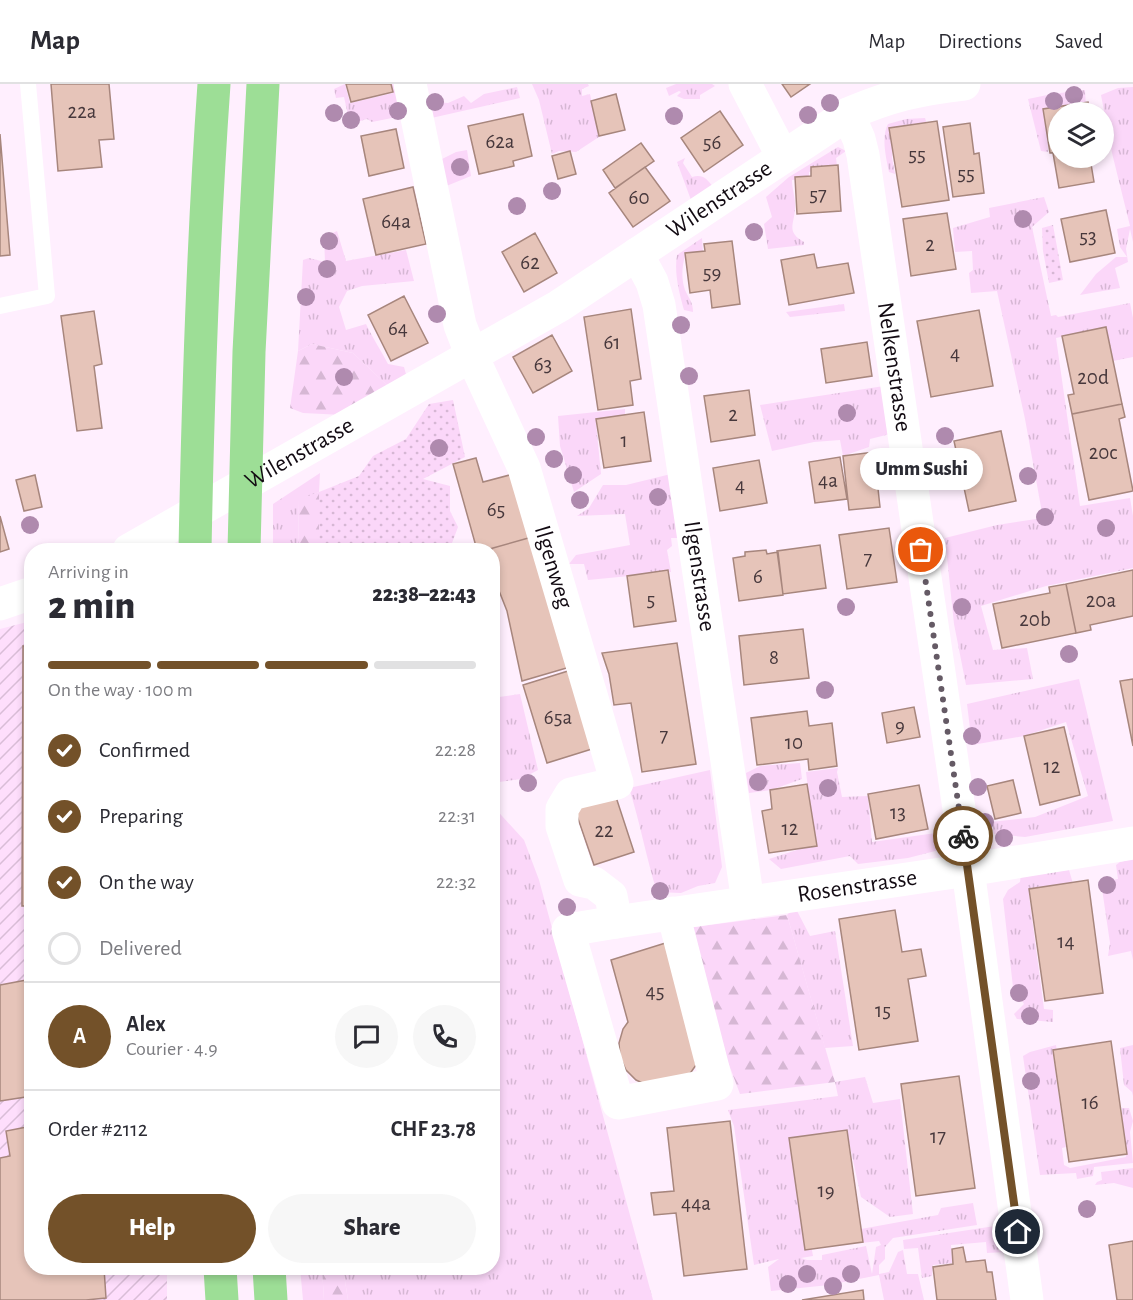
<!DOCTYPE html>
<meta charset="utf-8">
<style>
body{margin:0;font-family:"Alegreya Sans",sans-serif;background:#f7f7f7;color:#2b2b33;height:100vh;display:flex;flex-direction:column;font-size:22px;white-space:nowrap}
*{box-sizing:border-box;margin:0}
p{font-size:20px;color:#7c7c81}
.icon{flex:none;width:33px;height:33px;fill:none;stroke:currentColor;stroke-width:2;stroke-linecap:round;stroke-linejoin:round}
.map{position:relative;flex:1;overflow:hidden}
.side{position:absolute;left:24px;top:459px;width:476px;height:732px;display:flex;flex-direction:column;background:#fff;border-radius:24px;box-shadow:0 3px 9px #0003}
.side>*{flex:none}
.tools{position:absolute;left:1048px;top:18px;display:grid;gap:12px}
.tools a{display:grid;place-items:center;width:66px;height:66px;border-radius:50%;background:#fff;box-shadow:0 3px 9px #0003;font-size:30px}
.pin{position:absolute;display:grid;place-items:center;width:51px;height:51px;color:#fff;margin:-26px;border:3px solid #fff;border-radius:50%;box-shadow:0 2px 6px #0007}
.courier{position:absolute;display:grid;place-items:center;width:60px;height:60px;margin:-30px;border:4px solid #735129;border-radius:50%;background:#fff;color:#222;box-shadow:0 2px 8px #0007}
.bubble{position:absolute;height:42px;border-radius:21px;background:#fff;box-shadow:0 3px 9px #0003;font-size:20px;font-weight:800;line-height:42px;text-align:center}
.overview em{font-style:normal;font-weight:800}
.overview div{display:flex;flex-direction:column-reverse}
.overview{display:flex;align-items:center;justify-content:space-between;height:102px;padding:0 24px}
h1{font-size:39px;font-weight:800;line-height:45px}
.bar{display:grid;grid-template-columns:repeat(4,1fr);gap:9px 6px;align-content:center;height:72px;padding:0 24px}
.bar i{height:8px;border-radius:4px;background:#e1e1e2}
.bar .on{background:#735129}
.bar p{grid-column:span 4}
.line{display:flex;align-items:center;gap:15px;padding:0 24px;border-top:2px solid #e1e1e2}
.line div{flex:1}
.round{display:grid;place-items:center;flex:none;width:63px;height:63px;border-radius:32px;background:#f7f7f7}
ol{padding:0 24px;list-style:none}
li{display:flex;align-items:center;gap:18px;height:66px}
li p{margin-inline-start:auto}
li .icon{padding:6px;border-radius:50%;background:#735129;color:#fff;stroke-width:4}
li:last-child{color:#7c7c81}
li i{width:33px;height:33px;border:3px solid #e1e1e2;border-radius:50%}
.button{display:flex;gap:12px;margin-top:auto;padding:12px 24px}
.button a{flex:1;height:69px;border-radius:36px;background:#735129;color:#fff;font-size:24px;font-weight:800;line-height:69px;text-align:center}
.button a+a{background:#f7f7f7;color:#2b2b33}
header{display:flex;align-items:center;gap:36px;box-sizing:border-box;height:84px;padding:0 30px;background:#fff;border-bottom:2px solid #e1e1e2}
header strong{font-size:28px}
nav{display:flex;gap:33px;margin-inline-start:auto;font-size:21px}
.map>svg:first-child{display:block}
.industrial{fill:url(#industrial-furrows)}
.grass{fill:url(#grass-tufts)}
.forest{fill:url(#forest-firs)}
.garden{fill:url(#garden-dots)}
.building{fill:#e6c4b9;stroke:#a7867d;stroke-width:1.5}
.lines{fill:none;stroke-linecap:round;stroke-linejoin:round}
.lane{stroke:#fff;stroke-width:16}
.street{stroke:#fff;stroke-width:33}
.highway{stroke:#9dde96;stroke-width:33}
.tree{fill:#af8aae}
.done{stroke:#655a65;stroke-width:6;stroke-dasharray:0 10.8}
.route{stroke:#735129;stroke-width:8}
.labels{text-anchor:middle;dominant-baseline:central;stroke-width:4.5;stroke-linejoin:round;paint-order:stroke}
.number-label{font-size:21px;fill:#47383c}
.street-label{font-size:24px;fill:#120a12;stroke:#fff}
</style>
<header>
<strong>Map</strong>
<nav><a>Map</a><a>Directions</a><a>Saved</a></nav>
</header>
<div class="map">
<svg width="1133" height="1216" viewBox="0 0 1133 1216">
<defs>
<pattern id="industrial-furrows" width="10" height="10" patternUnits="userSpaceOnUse" patternTransform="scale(1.5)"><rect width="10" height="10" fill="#fedefc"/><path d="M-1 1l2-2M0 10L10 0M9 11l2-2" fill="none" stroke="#d9bdd7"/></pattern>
<pattern id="grass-tufts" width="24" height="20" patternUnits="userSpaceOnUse" patternTransform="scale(1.5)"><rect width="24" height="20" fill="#fbd7f9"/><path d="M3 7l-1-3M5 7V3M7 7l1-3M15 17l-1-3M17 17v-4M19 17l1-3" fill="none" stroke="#d6b7d4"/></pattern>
<pattern id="forest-firs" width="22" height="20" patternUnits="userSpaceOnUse" patternTransform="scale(1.5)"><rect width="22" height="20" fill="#fbd7f9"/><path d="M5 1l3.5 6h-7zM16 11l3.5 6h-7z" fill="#d6b7d4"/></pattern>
<pattern id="garden-dots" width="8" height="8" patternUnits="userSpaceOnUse" patternTransform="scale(1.5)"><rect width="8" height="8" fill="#fbd7f9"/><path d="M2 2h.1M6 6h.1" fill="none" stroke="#d6b7d4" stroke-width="1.8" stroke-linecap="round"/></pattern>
</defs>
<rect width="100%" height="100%" fill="#ffeffe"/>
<!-- industrial -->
<path class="industrial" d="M 31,537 L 32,1184 L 167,1184 L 167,1216 L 0,1216 L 0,545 Z"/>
<!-- grass -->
<path class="grass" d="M 345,0 L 350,19 L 393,9 L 391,0 L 400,0 L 407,31 L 372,38 L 367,35 L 350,40 L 344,13 L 336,14 L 334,5 Z
M 532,0 L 588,0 L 589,2 L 582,5 L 582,12 L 590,10 L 599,53 L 576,68 L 559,67 L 552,70 L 539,16 Z
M 676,0 L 712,0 L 715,2 L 700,11 L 700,15 L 684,15 L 677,12 L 681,8 L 679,7 L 669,12 L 666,4 Z
M 517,3 L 520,14 L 427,35 L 426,17 L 448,19 L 464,12 L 471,19 L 484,10 Z
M 1133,3 L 1133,158 L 1130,145 L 1126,165 L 1128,178 L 1115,184 L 1120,204 L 1080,211 L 1096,190 L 1116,173 L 1127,173 L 1120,163 L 1117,145 L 1130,142 L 1112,69 L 1101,11 L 1118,4 Z
M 1085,6 L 1086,23 L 1047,26 L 1048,68 L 1041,67 L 1028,15 L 1052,10 Z
M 925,34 L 928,44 L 893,62 L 892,74 L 895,90 L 889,88 C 886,74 881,53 888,40 L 906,35 Z
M 838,63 L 846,67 L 836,74 L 837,82 L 809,88 L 809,96 L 792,96 C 792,105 796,116 795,125 C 794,141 786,148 804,158 L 804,161 L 768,165 L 764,140 L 772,133 L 766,113 L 789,93 Z
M 467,66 L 471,92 L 444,103 L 442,75 L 456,68 Z
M 685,74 L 683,79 L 692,93 C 703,90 707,95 713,103 L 691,116 L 677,78 Z
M 1044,113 L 1049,128 L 1032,143 L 1051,232 L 1056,231 L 1058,233 L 1130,219 L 1133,234 L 1133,273 L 1113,277 L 1106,243 L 1056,254 L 1080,422 L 1130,414 L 1133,432 L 1133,484 L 1046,502 L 981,522 L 993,566 L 1027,564 L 1033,595 L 966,601 L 954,540 L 945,454 L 997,441 L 1043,434 L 1025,335 L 997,207 L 971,209 L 969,189 L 973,186 L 972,167 L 955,168 L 953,144 L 990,133 L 989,124 Z
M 337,147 L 346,177 L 406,166 L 414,197 L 362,202 L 347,207 L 339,223 L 346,246 L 366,240 C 373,255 381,266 388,280 L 404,283 L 407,294 L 390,304 L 353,269 L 312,260 L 298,267 L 303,176 L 309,174 L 325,178 L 324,153 Z
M 702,154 L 703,170 L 685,172 C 682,182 681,195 685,206 C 689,215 693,218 693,228 L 684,226 C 679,208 674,189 677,171 Z
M 844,220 L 845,227 L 790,233 L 786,228 Z
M 884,302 L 894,349 L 870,355 L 869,363 L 843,372 L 840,356 L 814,358 L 772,367 L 760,321 Z
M 625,325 L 625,334 L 596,339 L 601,390 L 574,408 L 560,362 L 558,332 Z
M 320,389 L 319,408 L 298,417 L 299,466 L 273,466 L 273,420 Z
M 671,390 L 681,454 L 671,454 L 672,462 L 667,466 L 671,488 L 588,496 L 584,480 L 569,480 L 576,471 L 630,461 L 625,430 L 577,432 L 589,424 L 603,401 L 626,401 Z
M 1079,595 L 1113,737 L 1025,753 L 994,750 L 991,738 L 1035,733 L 1088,712 L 1066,638 L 1024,652 L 972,661 L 967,620 Z
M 520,610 L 538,686 L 521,695 L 492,699 L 492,614 Z
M 800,679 L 802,695 L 771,706 L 749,709 L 746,689 L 760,682 Z
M 838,684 L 837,688 L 842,713 L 868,712 L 872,758 L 950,747 L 943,765 L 908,774 L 858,780 L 850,772 L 781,785 L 769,775 L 800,765 L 801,725 L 810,721 L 806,688 Z
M 710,686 L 722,783 L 715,799 L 698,802 L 681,809 L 657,808 C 646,773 640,738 629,704 Z
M 492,721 L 524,756 L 539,796 L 653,1216 L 348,1216 L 343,1184 L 492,1184 Z
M 1133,775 L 1133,876 L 1131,867 L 1108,872 L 1110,859 L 1101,798 L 1118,795 L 1116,781 L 1120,778 Z
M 1069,786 L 1074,803 L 1029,811 L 1044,925 L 1053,926 L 1053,938 L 1017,935 L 1014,930 L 1024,920 L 1021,915 L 1014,912 L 1003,815 L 1008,806 L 1020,798 L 1021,790 Z
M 795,823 L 810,852 L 835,847 L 853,962 L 825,964 L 787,831 Z
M 1056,961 L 1057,969 L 1053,971 L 1066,1063 L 1062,1064 L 1064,1081 L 1070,1084 L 1126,1073 L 1120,1044 L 1122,1024 L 1129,1024 L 1133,1037 L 1130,1048 L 1133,1079 L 1094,1083 L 1093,1092 L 1077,1095 L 1076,1089 L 1040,1091 L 1023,972 L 1030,968 Z
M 1133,961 L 1133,1012 L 1132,1008 L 1124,1001 L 1120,964 Z
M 865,993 L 873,1019 L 900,1015 L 913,1130 L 890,1133 L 861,1113 L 848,1053 L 793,1058 L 813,1172 L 801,1174 L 807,1176 L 822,1176 L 822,1171 L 866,1162 L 872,1190 L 876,1163 L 881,1161 L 879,1157 L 861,1159 L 861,1145 L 938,1131 L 941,1124 L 973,1119 L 977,1141 L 893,1154 L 885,1163 L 885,1175 L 879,1181 L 879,1190 L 889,1188 L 898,1168 L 903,1166 L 907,1190 L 918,1190 L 924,1216 L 884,1216 L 879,1191 L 829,1201 L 771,1207 L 768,1183 L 779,1175 L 754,1181 L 734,1042 L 728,1026 L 838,1012 L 835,998 Z
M 1133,1084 L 1133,1104 L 1114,1099 L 1095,1101 L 1097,1098 L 1102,1096 L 1101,1088 Z
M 995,1142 L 999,1167 L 1005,1168 L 987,1169 L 986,1158 L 951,1161 L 952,1179 L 933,1181 L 932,1192 L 922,1194 L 918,1164 L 904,1165 L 903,1156 Z
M 300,1184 L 322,1184 L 324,1216 L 303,1216 Z"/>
<!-- forest -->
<path class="forest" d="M 312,260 L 353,269 L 389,303 L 343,331 L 303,329 L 290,324 L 298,267 Z
M 319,408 L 319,466 L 299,466 L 298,416 Z
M 787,831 L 835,998 L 740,1010 L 678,845 Z
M 322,1184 L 343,1184 L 348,1216 L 324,1216 Z"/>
<!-- garden -->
<path class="garden" d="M 1053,141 L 1063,196 L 1049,199 L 1043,167 L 1042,144 Z
M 453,316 L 465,373 L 423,395 L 450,402 L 450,427 L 458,443 L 452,459 L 458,466 L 319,466 L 319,408 L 359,392 L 373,372 L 406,355 L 429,320 Z"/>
<!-- building -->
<path class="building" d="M 51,0 L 109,0 L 114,55 L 99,56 L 102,83 L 58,87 Z
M 346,0 L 391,0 L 393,8 L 351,18 Z
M 782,0 L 810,0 L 791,13 Z
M 616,10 L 625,46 L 599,52 L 591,17 Z
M 1088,18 L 1089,28 L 1059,28 L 1059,68 L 1050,69 L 1043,25 Z
M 720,27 L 743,61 L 704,88 L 681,54 Z
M 523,30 L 532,72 L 513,77 L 514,82 L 479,90 L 468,42 Z
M 937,37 L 949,116 L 902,123 L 889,44 Z
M 970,39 L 974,70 L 979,69 L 984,109 L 953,113 L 943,43 Z
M 396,45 L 404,84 L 369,92 L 361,52 Z
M 0,50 L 10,171 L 0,172 Z
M 641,59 L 654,77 L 615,104 L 603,86 Z
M 570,67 L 576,90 L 558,95 L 552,72 Z
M 1059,68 L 1059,74 L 1090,74 L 1094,98 L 1059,104 L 1053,69 Z
M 838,81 L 841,127 L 797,130 L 795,93 L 811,92 L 811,83 Z
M 645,83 L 670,117 L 633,143 L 609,109 Z
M 413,103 L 426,160 L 376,171 L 363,115 Z
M 1106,126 L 1115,169 L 1070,178 L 1061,135 Z
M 947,129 L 956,185 L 911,192 L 903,135 Z
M 535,149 L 557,189 L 524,208 L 502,168 Z
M 732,157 L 740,220 L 712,224 L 710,206 L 690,209 L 685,169 L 705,167 L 704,160 Z
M 814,170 L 817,184 L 848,179 L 854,209 L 789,221 L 781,176 Z
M 404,212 L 428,259 L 391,277 L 368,231 Z
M 631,225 L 641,295 L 630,297 L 633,321 L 598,326 L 584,233 Z
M 979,226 L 993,302 L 931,313 L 917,237 Z
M 94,227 L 102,280 L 94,282 L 102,344 L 77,347 L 61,232 Z
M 1106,243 L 1122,320 L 1072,330 L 1068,311 L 1074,310 L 1062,252 Z
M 552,251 L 572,287 L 533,309 L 513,273 Z
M 867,258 L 872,292 L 826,299 L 821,265 Z
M 749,306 L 755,351 L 711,358 L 704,312 Z
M 1122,320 L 1125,333 L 1119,335 L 1133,407 L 1089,416 L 1072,330 Z
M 644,328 L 651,377 L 604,384 L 596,335 Z
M 1001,347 L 1016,417 L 969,427 L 954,357 Z
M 874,368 L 880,423 L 849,426 L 843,372 Z
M 840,373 L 847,415 L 815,419 L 809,378 Z
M 476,374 L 483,398 L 517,389 L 532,453 L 486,466 L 477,466 L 453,380 Z
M 759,376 L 767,419 L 720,427 L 713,384 Z
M 35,391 L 42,423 L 24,427 L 16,396 Z
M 0,432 L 9,465 L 0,468 Z
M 889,444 L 897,498 L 847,505 L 839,451 Z
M 532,453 L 570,583 L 522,597 L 507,527 L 492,489 L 492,466 L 486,466 Z
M 820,461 L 826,504 L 783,510 L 777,467 Z
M 766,466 L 767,470 L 778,468 L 783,511 L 739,517 L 733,474 L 745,472 L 745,468 Z
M 668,486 L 676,537 L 634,543 L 627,492 Z
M 1133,486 L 1133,532 L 1090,541 L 1091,546 L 1076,549 L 1066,500 Z
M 1066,500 L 1076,549 L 1002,564 L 993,520 L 1050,509 L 1049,503 Z
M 803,545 L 809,594 L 744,601 L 739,552 Z
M 677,559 L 696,680 L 642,688 L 631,619 L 614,621 L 609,590 L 602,569 Z
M 23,562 L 32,562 L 32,822 L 22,822 Z
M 568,587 L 592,665 L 547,679 L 523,601 Z
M 1133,595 L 1133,662 L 1120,597 Z
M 914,623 L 920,653 L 887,659 L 882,629 Z
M 807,627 L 809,642 L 832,639 L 837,682 L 809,686 L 808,675 L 757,681 L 751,634 Z
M 1064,643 L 1080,711 L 1040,721 L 1024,652 Z
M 1013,696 L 1021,729 L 995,735 L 987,702 Z
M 807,700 L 817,762 L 769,769 L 762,727 L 772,725 L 770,706 Z
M 919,701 L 928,745 L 876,755 L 868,710 Z
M 615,710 L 634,768 L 594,781 L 574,723 Z
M 1088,796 L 1103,909 L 1045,917 L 1029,805 Z
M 895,826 L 902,868 L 921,865 L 926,892 L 908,895 L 918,957 L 859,966 L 839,835 Z
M 675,856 L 696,981 L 689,991 L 647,1001 L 636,996 L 626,986 L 620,973 L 619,959 L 623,945 L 628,938 L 611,876 Z
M 32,895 L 32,1012 L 0,1017 L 0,901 Z
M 1111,957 L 1127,1070 L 1069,1078 L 1053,966 Z
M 959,992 L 975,1104 L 916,1112 L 901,1000 Z
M 730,1037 L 747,1185 L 684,1192 L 676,1129 L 654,1131 L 651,1109 L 674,1107 L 667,1044 Z
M 32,1042 L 32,1184 L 104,1184 L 106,1214 L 86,1216 L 0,1216 L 0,1074 L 10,1072 L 6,1047 Z
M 847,1046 L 863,1158 L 805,1166 L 789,1054 Z
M 1133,1157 L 1133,1216 L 1117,1216 L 1109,1161 Z
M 963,1163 L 966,1178 L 985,1176 L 987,1188 L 992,1188 L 996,1216 L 937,1216 L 933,1183 L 953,1180 L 952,1165 Z
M 863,1206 L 864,1216 L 802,1216 Z"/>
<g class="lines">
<!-- lane -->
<path class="lane" d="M 0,222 L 47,212 L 28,0"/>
<!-- street -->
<g class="street">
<path id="s1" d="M 410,0 L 460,241 L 472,272 L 524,384 L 617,699 L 571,710 L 562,725 L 562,742 L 580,796 L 594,799 L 611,812 L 616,838"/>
<path d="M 745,0 L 783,73"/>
<path id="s2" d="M 848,30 L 859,55 L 863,71 L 968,786 L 1027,1216"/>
<path id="s3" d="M 637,170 L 652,198 L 659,221 L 748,818"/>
<path id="s4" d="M 129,466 L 559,222 L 848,30 C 890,12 919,5 964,0"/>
<path d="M 0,520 L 32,509"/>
<path id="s5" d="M 673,829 L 717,1000 L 618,1019 L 568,846 L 616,838 L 968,786 L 1133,759"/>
</g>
<!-- highway -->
<path class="highway" d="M 195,466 C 198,311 203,155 214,0
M 244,466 L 249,268 L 263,0
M 220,1184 L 222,1216
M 269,1184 L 271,1216"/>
</g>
<!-- trees -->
<g class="tree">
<circle cx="1074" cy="11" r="9"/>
<circle cx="1054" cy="17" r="9"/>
<circle cx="435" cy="18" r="9"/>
<circle cx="830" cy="19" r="9"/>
<circle cx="398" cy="27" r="9"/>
<circle cx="334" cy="29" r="9"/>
<circle cx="808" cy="31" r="9"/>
<circle cx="674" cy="32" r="9"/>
<circle cx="351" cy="36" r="9"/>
<circle cx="460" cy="83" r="9"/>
<circle cx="552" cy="107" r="9"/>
<circle cx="517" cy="122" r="9"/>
<circle cx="1023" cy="135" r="9"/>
<circle cx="754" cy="148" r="9"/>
<circle cx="329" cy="157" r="9"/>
<circle cx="327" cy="185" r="9"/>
<circle cx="306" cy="213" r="9"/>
<circle cx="437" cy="230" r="9"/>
<circle cx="681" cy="241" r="9"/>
<circle cx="689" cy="292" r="9"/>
<circle cx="344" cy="293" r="9"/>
<circle cx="847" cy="329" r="9"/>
<circle cx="945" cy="352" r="9"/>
<circle cx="536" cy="353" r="9"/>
<circle cx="439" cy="364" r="9"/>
<circle cx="554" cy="375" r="9"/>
<circle cx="573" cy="391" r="9"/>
<circle cx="1028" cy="392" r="9"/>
<circle cx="658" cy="413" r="9"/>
<circle cx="580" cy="416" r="9"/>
<circle cx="1045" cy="433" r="9"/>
<circle cx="30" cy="441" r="9"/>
<circle cx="1106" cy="444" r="9"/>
<circle cx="846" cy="523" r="9"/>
<circle cx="962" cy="523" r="9"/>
<circle cx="1069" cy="570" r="9"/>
<circle cx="825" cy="606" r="9"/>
<circle cx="972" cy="652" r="9"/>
<circle cx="758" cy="698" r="9"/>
<circle cx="528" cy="699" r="9"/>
<circle cx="978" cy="703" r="9"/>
<circle cx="828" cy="704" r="9"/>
<circle cx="985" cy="738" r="9"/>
<circle cx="1004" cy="754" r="9"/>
<circle cx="1107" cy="801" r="9"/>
<circle cx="660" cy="807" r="9"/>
<circle cx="567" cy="823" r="9"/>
<circle cx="1019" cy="909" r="9"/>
<circle cx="1030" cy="932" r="9"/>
<circle cx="1031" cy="997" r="9"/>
<circle cx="1087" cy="1125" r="9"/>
<circle cx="807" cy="1190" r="9"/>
<circle cx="851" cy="1190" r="9"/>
<circle cx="788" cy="1200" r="9"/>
<circle cx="833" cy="1202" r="9"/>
</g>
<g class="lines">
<!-- done -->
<path class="done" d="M 921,466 L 963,752"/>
<!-- route -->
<path class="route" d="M 963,752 L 1018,1148"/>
</g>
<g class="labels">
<!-- number labels -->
<g class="number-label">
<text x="82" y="27">22a</text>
<text x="500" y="57">62a</text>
<text x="712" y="58">56</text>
<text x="917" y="70">55</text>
<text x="966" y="89">55</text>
<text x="818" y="110">57</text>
<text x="639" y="113">60</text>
<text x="396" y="137">64a</text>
<text x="1088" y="152">53</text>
<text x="930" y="160">2</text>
<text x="530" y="178">62</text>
<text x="712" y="188">59</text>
<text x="398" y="244">64</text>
<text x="612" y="258">61</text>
<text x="955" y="269">4</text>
<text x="543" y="280">63</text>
<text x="1093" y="293">20d</text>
<text x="733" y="330">2</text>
<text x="624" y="356">1</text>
<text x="1103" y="368">20c</text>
<text x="828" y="396">4a</text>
<text x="740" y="401">4</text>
<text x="496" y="425">65</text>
<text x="868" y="474">7</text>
<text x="758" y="492">6</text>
<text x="651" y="515">5</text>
<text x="1101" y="516">20a</text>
<text x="1035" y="535">20b</text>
<text x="774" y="573">8</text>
<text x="558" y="633">65a</text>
<text x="900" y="641">9</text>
<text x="664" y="651">7</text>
<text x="794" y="658">10</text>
<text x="1052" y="682">12</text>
<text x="898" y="728">13</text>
<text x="790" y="744">12</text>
<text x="604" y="746">22</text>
<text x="1066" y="857">14</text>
<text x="655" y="907">45</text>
<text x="883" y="926">15</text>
<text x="1090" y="1018">16</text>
<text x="938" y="1052">17</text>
<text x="826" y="1106">19</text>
<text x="696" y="1119">44a</text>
</g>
<!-- street labels -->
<g class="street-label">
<text stroke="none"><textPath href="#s4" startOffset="687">Wilenstrasse</textPath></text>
<text stroke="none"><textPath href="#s2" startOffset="258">Nelkenstrasse</textPath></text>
<text stroke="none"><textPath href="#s4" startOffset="196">Wilenstrasse</textPath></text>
<text stroke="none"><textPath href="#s1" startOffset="506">Ilgenweg</textPath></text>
<text stroke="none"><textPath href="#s3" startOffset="330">Ilgenstrasse</textPath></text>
<text stroke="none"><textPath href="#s5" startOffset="750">Rosenstrasse</textPath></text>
</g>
</g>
</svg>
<div class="tools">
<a><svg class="icon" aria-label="layers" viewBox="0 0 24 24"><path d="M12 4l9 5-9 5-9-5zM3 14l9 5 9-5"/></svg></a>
</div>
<div class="pin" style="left:921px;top:466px;background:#ea580c"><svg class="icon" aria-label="bag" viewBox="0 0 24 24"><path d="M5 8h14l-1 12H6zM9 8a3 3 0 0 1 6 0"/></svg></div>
<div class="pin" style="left:1018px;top:1148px;background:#1f2937"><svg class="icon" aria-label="home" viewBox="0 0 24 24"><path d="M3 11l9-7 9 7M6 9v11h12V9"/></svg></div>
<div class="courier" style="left:963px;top:752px"><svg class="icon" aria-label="bike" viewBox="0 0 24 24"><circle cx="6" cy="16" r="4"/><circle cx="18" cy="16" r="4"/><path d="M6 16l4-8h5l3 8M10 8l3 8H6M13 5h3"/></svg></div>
<div class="bubble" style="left:860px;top:364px;width:123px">Umm Sushi</div>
<section class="side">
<div class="overview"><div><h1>2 min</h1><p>Arriving in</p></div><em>22:38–22:43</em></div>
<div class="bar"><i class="on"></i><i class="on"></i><i class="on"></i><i></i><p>On the way · 100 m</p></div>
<ol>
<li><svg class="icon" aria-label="check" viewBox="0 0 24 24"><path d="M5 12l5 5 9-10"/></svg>Confirmed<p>22:28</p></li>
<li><svg class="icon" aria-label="check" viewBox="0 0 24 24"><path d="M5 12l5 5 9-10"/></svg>Preparing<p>22:31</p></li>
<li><svg class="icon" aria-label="check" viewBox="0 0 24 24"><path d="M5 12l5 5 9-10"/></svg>On the way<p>22:32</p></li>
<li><i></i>Delivered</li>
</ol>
<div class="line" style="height:108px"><b class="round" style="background:#735129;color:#fff">A</b><div><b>Alex</b><p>Courier · 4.9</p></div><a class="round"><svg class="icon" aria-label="chat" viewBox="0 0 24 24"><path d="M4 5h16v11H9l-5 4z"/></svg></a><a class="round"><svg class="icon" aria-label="phone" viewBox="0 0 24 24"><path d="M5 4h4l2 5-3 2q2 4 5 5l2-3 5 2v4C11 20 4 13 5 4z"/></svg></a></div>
<div class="line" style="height:78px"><div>Order #2112</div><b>CHF 23.78</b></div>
<div class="button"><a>Help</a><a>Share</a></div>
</section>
</div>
